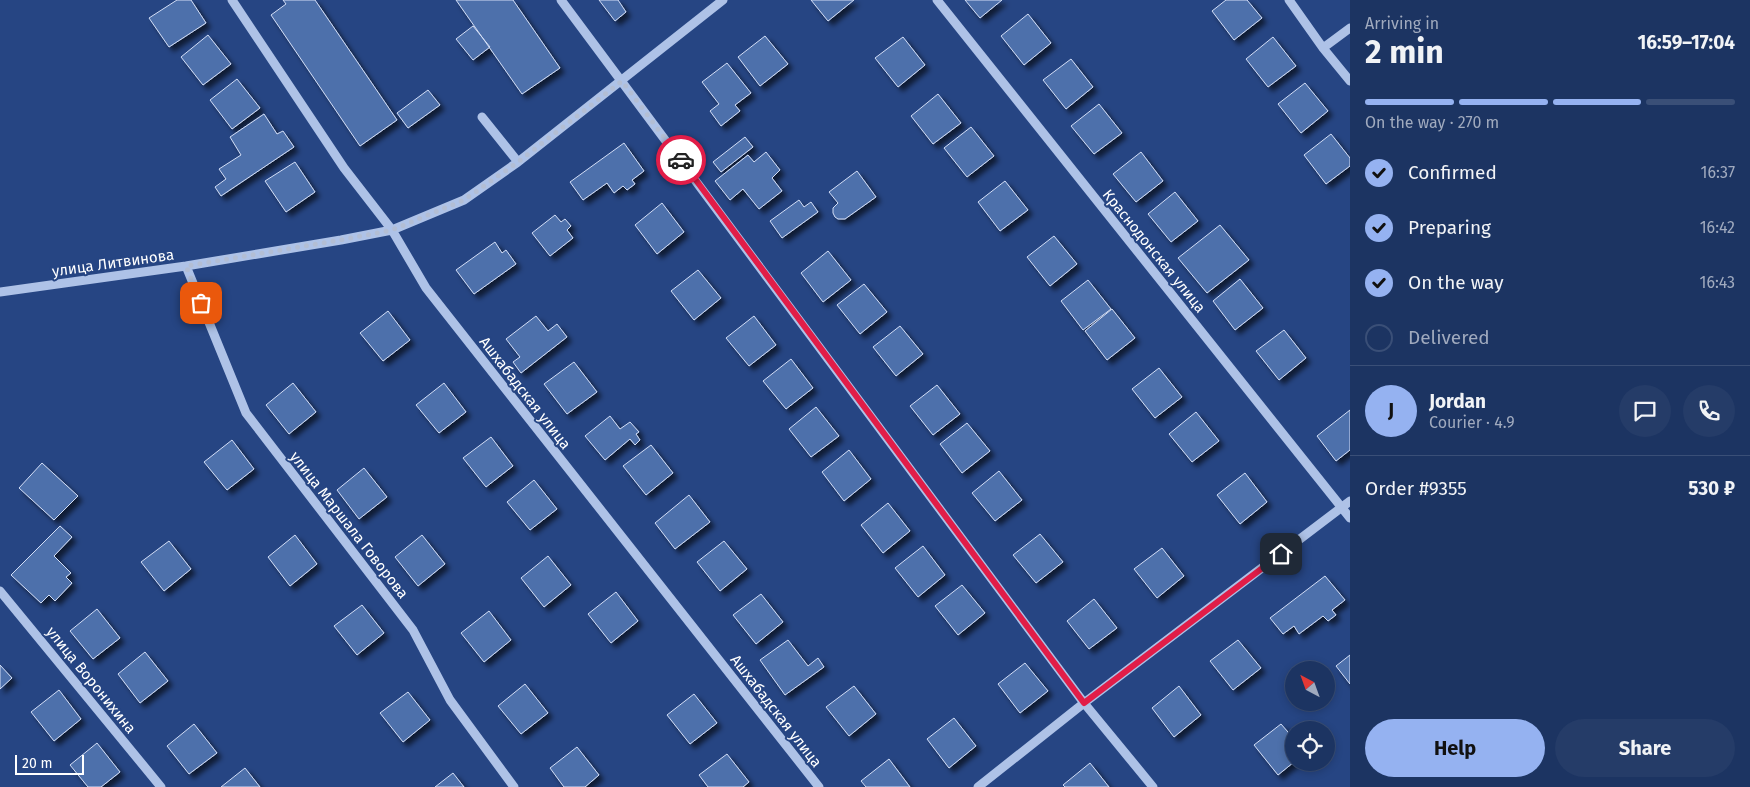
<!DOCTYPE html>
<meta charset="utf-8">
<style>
body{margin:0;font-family:"Fira Sans",sans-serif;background:#253c68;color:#f1f3f6;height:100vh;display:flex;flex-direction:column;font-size:19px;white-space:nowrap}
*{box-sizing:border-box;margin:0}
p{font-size:16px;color:#a0aabe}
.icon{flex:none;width:28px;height:28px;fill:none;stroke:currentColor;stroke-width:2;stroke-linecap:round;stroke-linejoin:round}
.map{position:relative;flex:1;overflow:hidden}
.details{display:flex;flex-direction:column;background:#1c3462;width:400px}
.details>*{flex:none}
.needle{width:32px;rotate:319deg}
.fabs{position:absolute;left:1285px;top:661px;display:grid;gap:10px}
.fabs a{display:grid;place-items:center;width:50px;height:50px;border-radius:50%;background:#1c3462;box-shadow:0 2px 8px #0003,0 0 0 1px #3a4f77;font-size:25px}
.scale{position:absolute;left:15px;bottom:12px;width:69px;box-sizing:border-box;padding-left:5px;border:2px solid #fff;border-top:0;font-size:14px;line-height:18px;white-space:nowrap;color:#fff;-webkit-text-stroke:4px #264583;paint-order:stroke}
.pin{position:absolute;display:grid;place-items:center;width:42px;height:42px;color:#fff;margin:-21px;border-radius:10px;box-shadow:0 2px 8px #0006}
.courier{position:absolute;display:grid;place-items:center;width:50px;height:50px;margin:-25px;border:4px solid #e11d48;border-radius:50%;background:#fff;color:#222;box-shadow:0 1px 6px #0007}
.overview em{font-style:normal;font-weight:700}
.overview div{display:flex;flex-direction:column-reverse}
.overview{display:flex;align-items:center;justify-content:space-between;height:85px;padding:0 15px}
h1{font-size:32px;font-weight:700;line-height:38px}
.bar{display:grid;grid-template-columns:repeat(4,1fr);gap:8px 5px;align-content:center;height:60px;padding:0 15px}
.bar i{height:6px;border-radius:4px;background:#3a4f77}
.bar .current{background:#95b2f1}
.bar p{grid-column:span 4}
.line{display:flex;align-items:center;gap:12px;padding:0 15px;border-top:1px solid #3a4f77}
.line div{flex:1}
.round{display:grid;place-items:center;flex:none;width:52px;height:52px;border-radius:26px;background:#253c68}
ol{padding:0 15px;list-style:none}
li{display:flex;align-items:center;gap:15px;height:55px}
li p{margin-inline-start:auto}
li .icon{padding:5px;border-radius:50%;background:#95b2f1;color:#111;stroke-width:4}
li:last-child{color:#a0aabe}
li i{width:28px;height:28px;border:2px solid #3a4f77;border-radius:50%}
.action{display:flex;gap:10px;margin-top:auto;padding:10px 15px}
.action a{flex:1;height:58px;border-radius:30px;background:#95b2f1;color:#111;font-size:20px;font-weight:700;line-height:58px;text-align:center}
.action a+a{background:#253c68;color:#f1f3f6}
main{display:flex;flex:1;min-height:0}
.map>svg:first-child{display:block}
.building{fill:#4e6fab;stroke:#d2def6;filter:url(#shadow)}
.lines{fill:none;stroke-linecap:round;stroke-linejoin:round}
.minor{stroke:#aec2e7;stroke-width:9}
.done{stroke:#b3bed4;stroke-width:5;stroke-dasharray:0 9}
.route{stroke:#e11d48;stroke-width:6}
.labels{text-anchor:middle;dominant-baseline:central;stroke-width:4;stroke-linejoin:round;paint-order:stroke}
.street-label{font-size:15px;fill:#fff;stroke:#264583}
</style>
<main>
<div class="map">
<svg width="1350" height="787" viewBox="0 0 1350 787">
<defs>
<filter id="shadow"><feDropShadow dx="4.5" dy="4.5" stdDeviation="2.5" flood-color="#0009"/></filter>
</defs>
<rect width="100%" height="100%" fill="#264583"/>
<!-- building -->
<path class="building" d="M 177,0 L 191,0 L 206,23 L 169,47 L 149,18 Z
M 283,0 L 315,0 L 397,120 L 360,146 L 271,15 L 286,4 Z
M 456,0 L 513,0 L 560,68 L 522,94 Z
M 599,0 L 618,0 L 626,12 L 615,21 Z
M 811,0 L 854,0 L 828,21 Z
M 965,0 L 1002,0 L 980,18 Z
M 1226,0 L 1247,0 L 1262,18 L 1234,40 L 1212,11 Z
M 1028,14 L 1051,43 L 1024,65 L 1001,36 Z
M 473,26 L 490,47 L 473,60 L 456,39 Z
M 208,35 L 231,64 L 203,85 L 181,57 Z
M 765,36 L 788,64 L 760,86 L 738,57 Z
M 903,37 L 925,65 L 898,87 L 875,58 Z
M 1273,37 L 1296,66 L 1268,87 L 1246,59 Z
M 1071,59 L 1093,87 L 1066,109 L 1043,80 Z
M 727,63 L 751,93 L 735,105 L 740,111 L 721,126 L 710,111 L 719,104 L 702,82 Z
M 237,79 L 260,108 L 232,129 L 210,100 Z
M 1305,83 L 1328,111 L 1301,133 L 1278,104 Z
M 428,90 L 440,105 L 408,128 L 397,113 Z
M 938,94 L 961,123 L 933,144 L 911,116 Z
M 1099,104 L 1122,133 L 1094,154 L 1071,126 Z
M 264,114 L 277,134 L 283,131 L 294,147 L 221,196 L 215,187 L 226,179 L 219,169 L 241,155 L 230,137 Z
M 971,127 L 994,156 L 967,177 L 944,148 Z
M 1331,134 L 1350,158 L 1350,166 L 1326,184 L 1304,155 Z
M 745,137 L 753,147 L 721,172 L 713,162 Z
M 624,143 L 644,171 L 632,180 L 635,184 L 627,190 L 623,186 L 614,193 L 607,183 L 583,200 L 570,182 Z
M 766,152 L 780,170 L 772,178 L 782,191 L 759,209 L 743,189 L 730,200 L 715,181 L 748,155 L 754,162 Z
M 1141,152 L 1163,181 L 1136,202 L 1113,174 Z
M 295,162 L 315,192 L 286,212 L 265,181 Z
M 857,171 L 876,197 L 845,219 L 838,219 L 835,217 L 833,213 L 833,208 L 838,203 L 829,192 Z
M 1005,181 L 1028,210 L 1000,231 L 978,202 Z
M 1175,192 L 1198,221 L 1171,242 L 1148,214 Z
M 799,200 L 804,207 L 811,202 L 818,212 L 782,238 L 770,221 Z
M 662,203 L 684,232 L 657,254 L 635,225 Z
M 555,215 L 561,222 L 565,219 L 571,226 L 567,230 L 573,238 L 550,256 L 532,233 Z
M 1220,225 L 1249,260 L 1207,293 L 1178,258 Z
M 1054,236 L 1077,264 L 1050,286 L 1027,257 Z
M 495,242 L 502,253 L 506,250 L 516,264 L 474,294 L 456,270 Z
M 828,251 L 851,280 L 823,302 L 801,273 Z
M 698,270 L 721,298 L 694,320 L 671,291 Z
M 1240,279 L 1263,308 L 1235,330 L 1213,301 Z
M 1088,280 L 1111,309 L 1083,330 L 1061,301 Z
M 864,284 L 887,312 L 860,334 L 837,305 Z
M 1112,309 L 1135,338 L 1107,360 L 1085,331 Z
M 388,311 L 410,340 L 383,361 L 360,333 Z
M 536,316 L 548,331 L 557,324 L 567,337 L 521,373 L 513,362 L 520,357 L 506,339 Z
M 754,316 L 776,345 L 749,366 L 726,338 Z
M 900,326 L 923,354 L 896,376 L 873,347 Z
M 1284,330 L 1306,358 L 1279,380 L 1256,351 Z
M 791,359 L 813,388 L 786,409 L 763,381 Z
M 574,362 L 597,392 L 567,414 L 544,384 Z
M 1159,368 L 1182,397 L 1155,418 L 1132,389 Z
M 293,383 L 316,412 L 289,434 L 266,405 Z
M 444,383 L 466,412 L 439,433 L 416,405 Z
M 937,385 L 960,414 L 933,435 L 910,406 Z
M 816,407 L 839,436 L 811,457 L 789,429 Z
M 1350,410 L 1350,450 L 1336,461 L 1317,436 Z
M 1196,412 L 1219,441 L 1192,462 L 1169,434 Z
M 610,416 L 620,429 L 630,422 L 639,432 L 636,434 L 640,440 L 635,445 L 630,439 L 605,460 L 585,436 Z
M 967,423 L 990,451 L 962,473 L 940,444 Z
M 491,437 L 513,466 L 486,487 L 463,458 Z
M 232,440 L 254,469 L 227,490 L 204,462 Z
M 651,445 L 673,473 L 646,495 L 623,466 Z
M 849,450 L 871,479 L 844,501 L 822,472 Z
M 42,463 L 78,496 L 54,520 L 19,488 Z
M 364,468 L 387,497 L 359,519 L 337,490 Z
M 999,471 L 1022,500 L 995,521 L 972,493 Z
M 1245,473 L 1267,502 L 1240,524 L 1217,495 Z
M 534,480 L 557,509 L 530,530 L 507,502 Z
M 689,495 L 710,522 L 675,549 L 655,523 Z
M 888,503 L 910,531 L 883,553 L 861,525 Z
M 60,526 L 72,537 L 54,556 L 71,573 L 66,577 L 72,583 L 55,601 L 49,595 L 41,603 L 11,575 Z
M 1040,534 L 1063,562 L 1036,583 L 1013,555 Z
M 295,535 L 317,564 L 290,586 L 268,557 Z
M 422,535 L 445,564 L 418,586 L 395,557 Z
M 169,541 L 191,569 L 164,591 L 141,562 Z
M 724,541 L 747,569 L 720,591 L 697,562 Z
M 923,546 L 945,575 L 918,597 L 895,568 Z
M 1162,548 L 1184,576 L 1157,598 L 1134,569 Z
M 548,556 L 571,585 L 544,607 L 521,578 Z
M 1325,576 L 1345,600 L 1332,610 L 1336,615 L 1328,621 L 1323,616 L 1299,634 L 1294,626 L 1283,634 L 1270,618 Z
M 962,585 L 985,613 L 958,635 L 935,606 Z
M 616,592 L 638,621 L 611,643 L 588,614 Z
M 761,594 L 783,622 L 756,644 L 733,615 Z
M 1094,599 L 1117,628 L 1089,649 L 1067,621 Z
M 362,605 L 384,633 L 357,655 L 334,626 Z
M 97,609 L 120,638 L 93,659 L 70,631 Z
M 489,611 L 511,640 L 484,662 L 461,633 Z
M 788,640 L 808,666 L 818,658 L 824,667 L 785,695 L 760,660 Z
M 1238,640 L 1261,668 L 1233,690 L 1210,661 Z
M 145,652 L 168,681 L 140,703 L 118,674 Z
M 1350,655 L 1350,684 L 1336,666 Z
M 1025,663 L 1048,691 L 1020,713 L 998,684 Z
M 0,665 L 12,678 L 0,689 Z
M 525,684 L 548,713 L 521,734 L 498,706 Z
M 854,686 L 876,714 L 849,736 L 826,707 Z
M 1179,686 L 1201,715 L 1174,737 L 1152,708 Z
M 59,690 L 81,719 L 54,741 L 31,712 Z
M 408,692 L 430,720 L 403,742 L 380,713 Z
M 694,694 L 717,723 L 690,744 L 667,715 Z
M 954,718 L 976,746 L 949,768 L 927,739 Z
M 194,724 L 217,753 L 189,774 L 167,746 Z
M 1281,724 L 1294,739 L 1294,762 L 1278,775 L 1254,745 Z
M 97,743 L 120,772 L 101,787 L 88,787 L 70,765 Z
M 577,747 L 599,775 L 585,787 L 564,787 L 550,768 Z
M 727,754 L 749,782 L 743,787 L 708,787 L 699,775 Z
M 889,759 L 910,787 L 866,787 L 861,781 Z
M 1090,763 L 1109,787 L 1065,787 L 1063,785 Z
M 245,768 L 260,787 L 221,787 Z
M 453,773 L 464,787 L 435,787 Z"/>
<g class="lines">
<!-- minor -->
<path class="minor" d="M 232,0 L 344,168 L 392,230 L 426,288 L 819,787
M 561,0 L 1084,703 L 1153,787
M 937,0 L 1350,518
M 1289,0 L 1323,48 L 1350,81
M 1323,48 L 1350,28
M 482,117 L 518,162
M 186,266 L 246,413 L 413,630 L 450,700 L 514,787
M 0,292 L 186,266 L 341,240 L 392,230 L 464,200 L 518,162 L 723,0
M 0,591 L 161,787
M 978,787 L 1084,703 L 1350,501"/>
</g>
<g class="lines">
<!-- done -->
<path class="done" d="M 201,303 L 186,266 L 341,240 L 392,230 L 464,200 L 518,162 L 622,81 L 681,160"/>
<!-- route -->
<path class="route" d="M 681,160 L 1084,703 L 1281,554"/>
</g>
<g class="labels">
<!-- street labels -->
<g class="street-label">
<text transform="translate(1154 251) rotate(51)">Краснодонская улица</text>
<text transform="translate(113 263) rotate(-8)">улица Литвинова</text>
<text transform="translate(525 393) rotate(52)">Ашхабадская улица</text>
<text transform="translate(349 525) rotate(52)">улица Маршала Говорова</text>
<text transform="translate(91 680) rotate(51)">улица Воронихина</text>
<text transform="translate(776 711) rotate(52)">Ашхабадская улица</text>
</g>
</g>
</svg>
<div class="fabs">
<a><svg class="needle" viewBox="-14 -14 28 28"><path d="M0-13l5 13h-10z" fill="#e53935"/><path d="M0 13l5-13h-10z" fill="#a0aabe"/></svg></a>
<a><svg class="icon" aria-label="locate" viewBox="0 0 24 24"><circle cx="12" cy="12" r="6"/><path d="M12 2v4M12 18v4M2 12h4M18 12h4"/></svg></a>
</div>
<div class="scale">20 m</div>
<div class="pin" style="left:201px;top:303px;background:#ea580c"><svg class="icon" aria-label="bag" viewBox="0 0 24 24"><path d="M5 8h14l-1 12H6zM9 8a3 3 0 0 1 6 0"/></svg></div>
<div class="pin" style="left:1281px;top:554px;background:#1f2937"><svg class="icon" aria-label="home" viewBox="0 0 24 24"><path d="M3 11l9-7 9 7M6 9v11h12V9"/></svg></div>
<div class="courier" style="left:681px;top:160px"><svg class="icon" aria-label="car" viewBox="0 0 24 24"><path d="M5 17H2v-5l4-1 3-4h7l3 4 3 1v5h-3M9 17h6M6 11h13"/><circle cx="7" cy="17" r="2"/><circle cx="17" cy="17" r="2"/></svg></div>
</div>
<section class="details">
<div class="overview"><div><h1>2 min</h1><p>Arriving in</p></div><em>16:59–17:04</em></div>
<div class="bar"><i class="current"></i><i class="current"></i><i class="current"></i><i></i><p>On the way · 270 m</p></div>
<ol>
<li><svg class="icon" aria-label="check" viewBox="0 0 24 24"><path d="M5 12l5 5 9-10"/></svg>Confirmed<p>16:37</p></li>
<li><svg class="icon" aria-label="check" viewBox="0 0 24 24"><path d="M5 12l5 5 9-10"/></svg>Preparing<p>16:42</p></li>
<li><svg class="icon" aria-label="check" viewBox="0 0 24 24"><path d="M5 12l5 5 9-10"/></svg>On the way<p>16:43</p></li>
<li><i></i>Delivered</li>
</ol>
<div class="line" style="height:90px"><b class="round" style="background:#95b2f1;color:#111">J</b><div><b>Jordan</b><p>Courier · 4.9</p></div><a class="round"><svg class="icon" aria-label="chat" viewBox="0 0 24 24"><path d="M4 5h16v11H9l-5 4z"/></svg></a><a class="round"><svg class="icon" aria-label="phone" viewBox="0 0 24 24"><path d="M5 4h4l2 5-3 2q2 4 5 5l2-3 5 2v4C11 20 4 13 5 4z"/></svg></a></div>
<div class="line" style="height:65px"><div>Order #9355</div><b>530 ₽</b></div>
<div class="action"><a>Help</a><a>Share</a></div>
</section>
</main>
